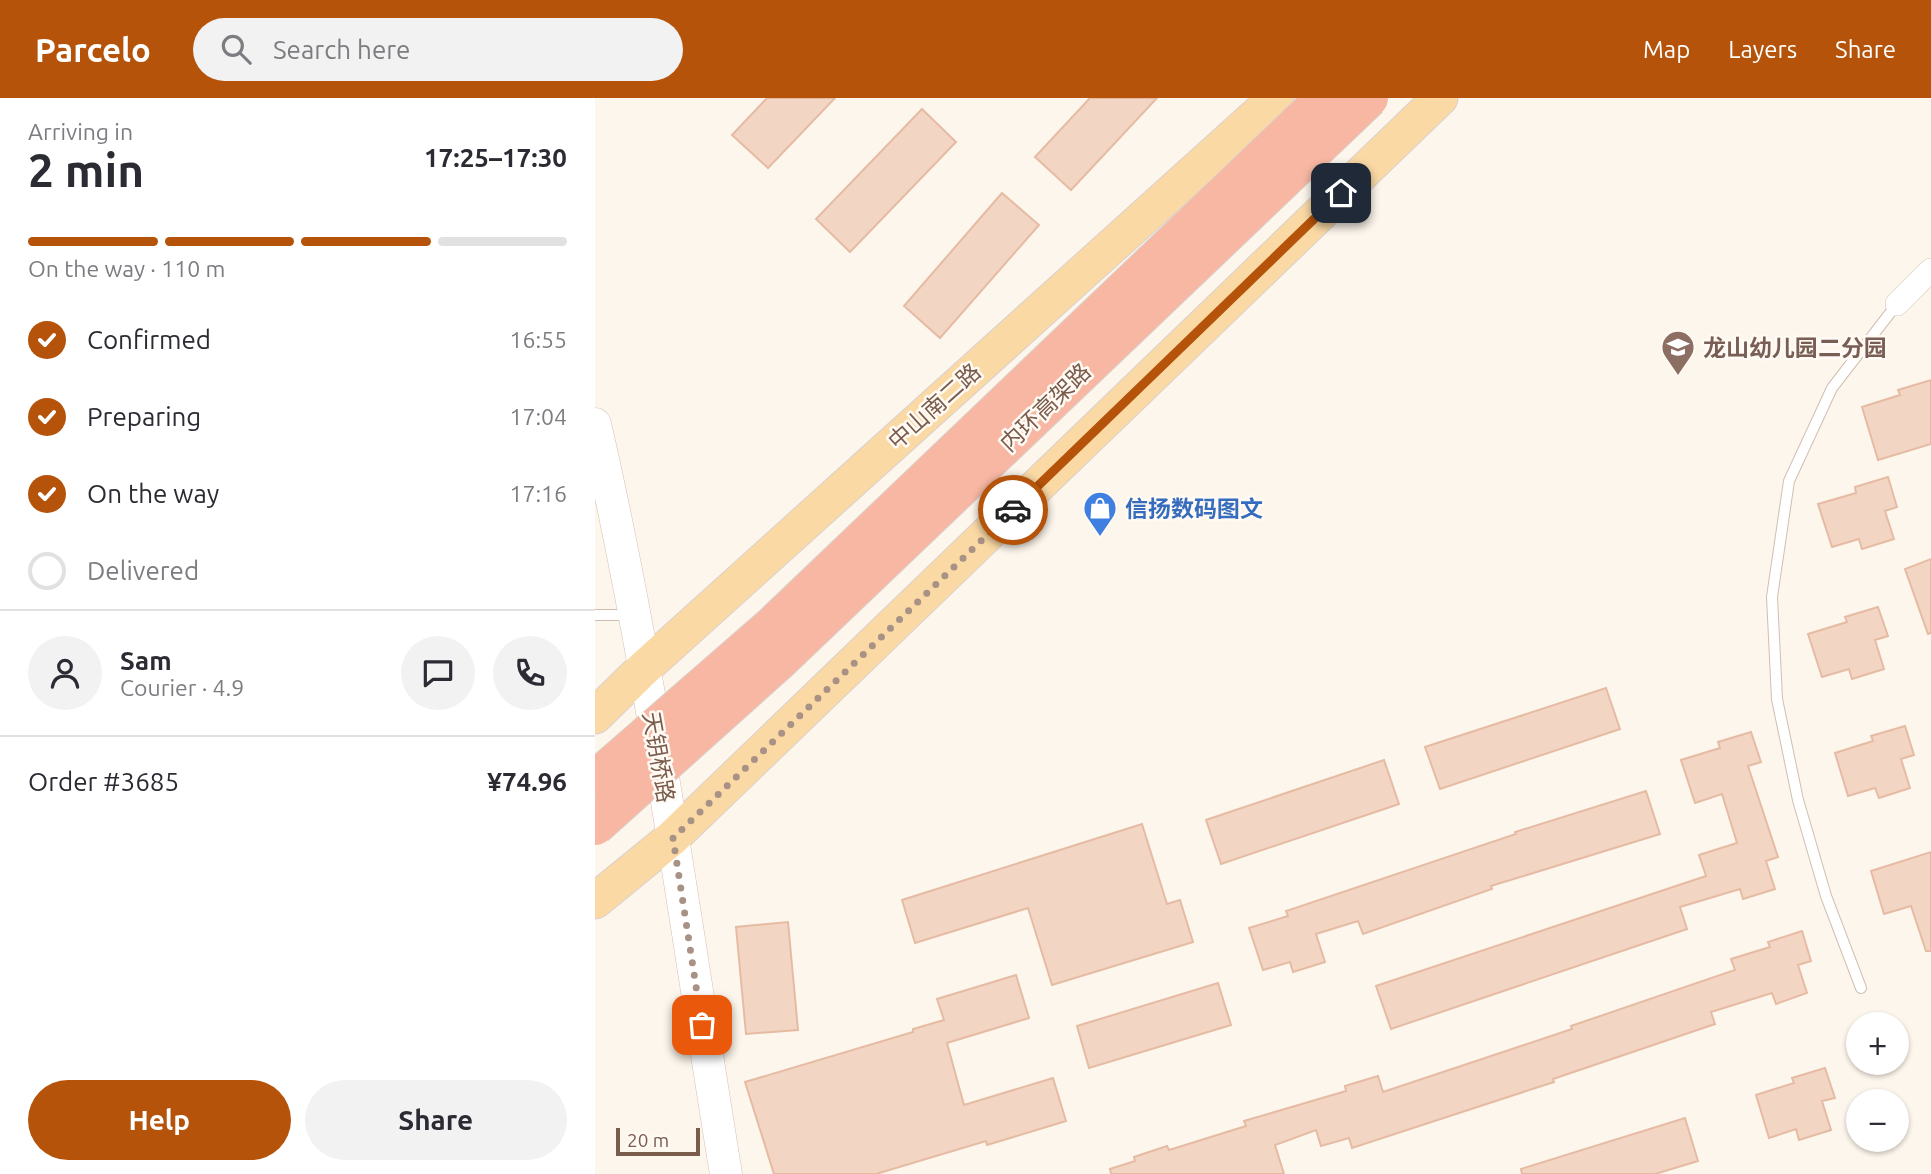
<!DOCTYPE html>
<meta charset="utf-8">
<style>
body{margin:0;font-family:Ubuntu,"Noto Sans SC",sans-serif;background:#f2f2f3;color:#2b2b33;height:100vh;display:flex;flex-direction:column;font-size:26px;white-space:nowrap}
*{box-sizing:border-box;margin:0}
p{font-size:23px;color:#7c7c81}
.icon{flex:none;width:38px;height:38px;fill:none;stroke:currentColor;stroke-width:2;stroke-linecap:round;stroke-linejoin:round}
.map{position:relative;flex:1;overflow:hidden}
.side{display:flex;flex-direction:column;background:#fff;width:595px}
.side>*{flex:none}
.buttons{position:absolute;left:1251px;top:914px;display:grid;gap:14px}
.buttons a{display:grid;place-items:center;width:63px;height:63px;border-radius:50%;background:#fff;box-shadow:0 2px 5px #0004;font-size:35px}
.scale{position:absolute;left:21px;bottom:18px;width:84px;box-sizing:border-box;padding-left:7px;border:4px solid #7a5c4d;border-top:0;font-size:19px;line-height:24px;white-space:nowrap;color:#7a5c4d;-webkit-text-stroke:5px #fffaf3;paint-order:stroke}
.pin{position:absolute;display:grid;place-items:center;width:60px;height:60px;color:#fff;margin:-30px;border-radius:14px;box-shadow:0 4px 10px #0006}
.courier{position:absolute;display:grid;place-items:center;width:70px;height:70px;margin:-35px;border:5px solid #b45309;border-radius:50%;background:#fff;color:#222;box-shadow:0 2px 9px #0007}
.overview em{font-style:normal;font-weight:600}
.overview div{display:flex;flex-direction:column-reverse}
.overview{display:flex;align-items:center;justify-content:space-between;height:119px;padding:0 28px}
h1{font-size:46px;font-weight:600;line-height:52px}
.bar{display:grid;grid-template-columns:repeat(4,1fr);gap:10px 7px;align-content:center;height:84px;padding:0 28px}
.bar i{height:9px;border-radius:5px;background:#e1e1e2}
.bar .active{background:#b45309}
.bar p{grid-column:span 4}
.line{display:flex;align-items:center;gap:18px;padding:0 28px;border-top:2px solid #e1e1e2}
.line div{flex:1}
.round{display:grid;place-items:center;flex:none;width:74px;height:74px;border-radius:37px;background:#f2f2f3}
ol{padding:0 28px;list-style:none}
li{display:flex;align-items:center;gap:21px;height:77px}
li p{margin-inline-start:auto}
li .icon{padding:7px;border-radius:50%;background:#b45309;color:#fff;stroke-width:4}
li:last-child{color:#7c7c81}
li i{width:38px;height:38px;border:4px solid #e1e1e2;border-radius:50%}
.button{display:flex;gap:14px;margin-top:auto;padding:14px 28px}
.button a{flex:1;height:80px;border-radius:42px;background:#b45309;color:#fff;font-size:28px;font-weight:600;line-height:80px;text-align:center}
.button a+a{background:#f2f2f3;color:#2b2b33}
header{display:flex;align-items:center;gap:42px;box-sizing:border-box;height:98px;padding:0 35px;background:#b45309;color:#fff}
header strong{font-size:33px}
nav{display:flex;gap:38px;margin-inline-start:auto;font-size:24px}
.search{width:490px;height:63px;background:#f2f2f3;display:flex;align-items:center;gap:18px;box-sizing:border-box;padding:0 24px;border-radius:38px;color:#7c7c81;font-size:26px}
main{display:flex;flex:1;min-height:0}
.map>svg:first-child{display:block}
.building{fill:#f3d5c3;stroke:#e6bba3;stroke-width:2}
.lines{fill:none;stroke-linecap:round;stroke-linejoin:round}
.lane-casing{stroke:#d1beb0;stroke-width:12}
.street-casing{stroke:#d1beb0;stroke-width:24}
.secondary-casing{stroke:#d6c0b0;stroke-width:33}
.primary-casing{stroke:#dad1cd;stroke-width:37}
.lane{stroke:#fff;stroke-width:10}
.street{stroke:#fff;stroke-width:23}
.secondary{stroke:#fff;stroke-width:32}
.primary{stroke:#fbd9a5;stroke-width:35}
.highway-bridge-casing{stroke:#dad1cd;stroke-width:40;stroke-linecap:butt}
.highway-bridge{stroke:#f7b7a3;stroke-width:38}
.done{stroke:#a89285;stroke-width:7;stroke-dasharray:0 12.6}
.route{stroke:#b45309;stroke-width:9}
.labels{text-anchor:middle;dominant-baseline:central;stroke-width:5;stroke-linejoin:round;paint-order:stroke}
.education-label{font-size:23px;font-weight:bold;fill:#785e54;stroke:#fffaf3;text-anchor:start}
.street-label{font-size:23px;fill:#7a5c4d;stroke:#fffaf3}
.shop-label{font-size:23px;font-weight:bold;fill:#366cbe;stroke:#fffaf3;text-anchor:start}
</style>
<header>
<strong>Parcelo</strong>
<div class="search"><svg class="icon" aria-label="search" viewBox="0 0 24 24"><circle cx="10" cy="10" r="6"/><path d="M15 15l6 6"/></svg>Search here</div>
<nav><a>Map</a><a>Layers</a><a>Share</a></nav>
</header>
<main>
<section class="side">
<div class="overview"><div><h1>2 min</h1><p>Arriving in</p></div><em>17:25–17:30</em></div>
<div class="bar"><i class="active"></i><i class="active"></i><i class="active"></i><i></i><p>On the way · 110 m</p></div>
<ol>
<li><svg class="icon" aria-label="check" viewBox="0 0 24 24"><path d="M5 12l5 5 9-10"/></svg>Confirmed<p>16:55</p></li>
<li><svg class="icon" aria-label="check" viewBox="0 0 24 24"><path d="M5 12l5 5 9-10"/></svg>Preparing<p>17:04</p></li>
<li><svg class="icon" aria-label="check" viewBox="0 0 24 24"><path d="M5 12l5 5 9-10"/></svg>On the way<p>17:16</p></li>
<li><i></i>Delivered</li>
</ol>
<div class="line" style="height:126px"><a class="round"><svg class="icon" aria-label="person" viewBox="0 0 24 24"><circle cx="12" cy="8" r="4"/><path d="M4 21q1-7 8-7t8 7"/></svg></a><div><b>Sam</b><p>Courier · 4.9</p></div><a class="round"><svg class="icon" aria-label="chat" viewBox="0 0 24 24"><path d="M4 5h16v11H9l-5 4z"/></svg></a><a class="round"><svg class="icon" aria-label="phone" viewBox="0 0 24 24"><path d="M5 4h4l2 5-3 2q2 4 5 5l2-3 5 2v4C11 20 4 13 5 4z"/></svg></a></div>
<div class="line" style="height:91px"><div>Order #3685</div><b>¥74.96</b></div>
<div class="button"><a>Help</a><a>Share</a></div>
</section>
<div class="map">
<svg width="1336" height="1076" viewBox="0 0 1336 1076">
<rect width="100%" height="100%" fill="#fdf6ec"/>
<!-- building -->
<path class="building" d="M 172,0 L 240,0 L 173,70 L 137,37 Z
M 495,0 L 562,0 L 476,92 L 440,59 Z
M 327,11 L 361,44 L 255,154 L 221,121 Z
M 407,95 L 444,127 L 345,240 L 309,208 Z
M 1336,282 L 1336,346 L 1283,362 L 1267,309 L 1305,297 L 1303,292 Z
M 1293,379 L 1302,409 L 1290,413 L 1299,441 L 1267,451 L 1264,441 L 1237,449 L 1223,406 L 1261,395 L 1260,389 Z
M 1336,461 L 1336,535 L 1333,536 L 1310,471 Z
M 1283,509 L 1293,538 L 1280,542 L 1289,571 L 1257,581 L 1254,571 L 1227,579 L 1213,536 L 1252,524 L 1250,519 Z
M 1011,590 L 1025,631 L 845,691 L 830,649 Z
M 1310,628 L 1319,657 L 1306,661 L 1315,690 L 1284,700 L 1280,690 L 1253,698 L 1240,655 L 1278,643 L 1276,638 Z
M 1156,634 L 1166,664 L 1153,668 L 1183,759 L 1171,763 L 1180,791 L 1148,801 L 1145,791 L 1085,809 L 1092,831 L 796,931 L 781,888 L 1111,778 L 1104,757 L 1142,745 L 1127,696 L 1100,705 L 1086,662 L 1125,650 L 1123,644 Z
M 789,662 L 804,706 L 626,766 L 611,722 Z
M 1051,693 L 1065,736 L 896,788 L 897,791 L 768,836 L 763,823 L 721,836 L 730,864 L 698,874 L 695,864 L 668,872 L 654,830 L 693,818 L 691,813 L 921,736 L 920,734 Z
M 547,726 L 572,806 L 585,802 L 598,844 L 457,887 L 433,810 L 320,845 L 307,802 Z
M 1336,754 L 1336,853 L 1331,853 L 1316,808 L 1289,816 L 1276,773 Z
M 193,824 L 203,932 L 151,936 L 141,829 Z
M 1207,833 L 1216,863 L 1203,867 L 1212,895 L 1181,906 L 1177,895 L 1116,914 L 1120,926 L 958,981 L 959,984 L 757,1050 L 754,1040 L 726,1048 L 721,1032 L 680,1047 L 689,1076 L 516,1076 L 515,1071 L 540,1063 L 539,1059 L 572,1048 L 574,1052 L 651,1028 L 649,1023 L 751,993 L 750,988 L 783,978 L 788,994 L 977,931 L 976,928 L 1140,872 L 1136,861 L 1175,849 L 1173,844 Z
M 421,877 L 434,920 L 352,945 L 369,1007 L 458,980 L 471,1023 L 392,1047 L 391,1043 L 281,1076 L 179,1076 L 150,984 L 318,934 L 318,931 L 349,922 L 342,901 Z
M 623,885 L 636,927 L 494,970 L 482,928 Z
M 1230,970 L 1240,1000 L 1227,1003 L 1236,1032 L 1204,1042 L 1201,1031 L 1174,1040 L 1161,997 L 1199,985 L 1197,980 Z
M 1090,1020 L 1103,1063 L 1060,1076 L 927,1076 L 926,1071 Z"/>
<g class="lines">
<defs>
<path id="lane" d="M 0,517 L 36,517
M 1266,890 L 1231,798 L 1203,702 L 1182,601 L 1177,499 L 1194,383 L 1237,290 L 1302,206"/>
<path id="street" d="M 1302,206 L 1336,172"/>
<path id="secondary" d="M 0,326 C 57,573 90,826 131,1076"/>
<path id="primary" d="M 0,618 L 48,571 L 681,0
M 0,803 L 77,740 L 845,0"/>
</defs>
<!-- lane casing -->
<use href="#lane" class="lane-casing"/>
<!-- street casing -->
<use href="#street" class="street-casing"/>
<!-- secondary casing -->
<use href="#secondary" class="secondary-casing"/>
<!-- primary casing -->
<use href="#primary" class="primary-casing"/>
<!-- lane -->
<use href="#lane" class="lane"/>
<!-- street -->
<use href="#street" class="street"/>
<!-- secondary -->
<use href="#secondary" class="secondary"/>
<!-- primary -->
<use href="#primary" class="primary"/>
<defs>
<path id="highway-bridge" d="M 0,682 L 178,527 L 730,0
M 0,728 L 186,561 L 774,0"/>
</defs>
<!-- highway-bridge casing -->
<use href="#highway-bridge" class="highway-bridge-casing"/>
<!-- highway-bridge -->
<use href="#highway-bridge" class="highway-bridge"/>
</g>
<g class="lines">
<!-- done -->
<path class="done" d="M 107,927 L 78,740 L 418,412"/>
<!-- route -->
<path class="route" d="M 418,412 L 746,95"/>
</g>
<!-- icons -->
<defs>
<symbol id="school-pin" viewBox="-11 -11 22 30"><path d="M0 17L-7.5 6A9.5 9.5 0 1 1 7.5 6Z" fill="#8d6e63" stroke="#fffaf3"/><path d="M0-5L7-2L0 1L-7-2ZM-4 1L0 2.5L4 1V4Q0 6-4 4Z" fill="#fff"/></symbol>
<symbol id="shop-pin" viewBox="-11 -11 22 30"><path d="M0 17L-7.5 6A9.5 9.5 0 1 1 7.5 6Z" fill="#3f7fe0" stroke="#fffaf3"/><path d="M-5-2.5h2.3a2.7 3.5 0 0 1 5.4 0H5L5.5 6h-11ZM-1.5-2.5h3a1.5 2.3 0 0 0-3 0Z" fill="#fff"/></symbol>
</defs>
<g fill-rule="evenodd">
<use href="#school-pin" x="1064" y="230" width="38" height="52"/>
<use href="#shop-pin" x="486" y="391" width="38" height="52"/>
</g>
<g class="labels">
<!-- education labels -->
<g class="education-label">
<text x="1108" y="249">龙山幼儿园二分园</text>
</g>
<!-- street labels -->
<g class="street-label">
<text transform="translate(339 308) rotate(-42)">中山南二路</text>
<text transform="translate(450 309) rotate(-44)">内环高架路</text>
<text transform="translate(64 659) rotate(80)">天钥桥路</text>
</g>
<!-- shop labels -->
<g class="shop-label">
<text x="530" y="410">信扬数码图文</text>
</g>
</g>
</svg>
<div class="buttons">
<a>+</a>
<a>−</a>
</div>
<div class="scale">20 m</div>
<div class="pin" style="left:107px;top:927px;background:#ea580c"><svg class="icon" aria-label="bag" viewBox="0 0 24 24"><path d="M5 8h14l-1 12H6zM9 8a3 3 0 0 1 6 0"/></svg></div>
<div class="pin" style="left:746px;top:95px;background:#1f2937"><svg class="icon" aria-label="home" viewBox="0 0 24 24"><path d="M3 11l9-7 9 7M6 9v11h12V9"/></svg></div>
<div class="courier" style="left:418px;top:412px"><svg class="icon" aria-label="car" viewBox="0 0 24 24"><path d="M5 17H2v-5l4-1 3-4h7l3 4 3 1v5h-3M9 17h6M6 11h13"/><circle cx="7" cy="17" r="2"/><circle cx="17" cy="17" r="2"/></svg></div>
</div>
</main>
